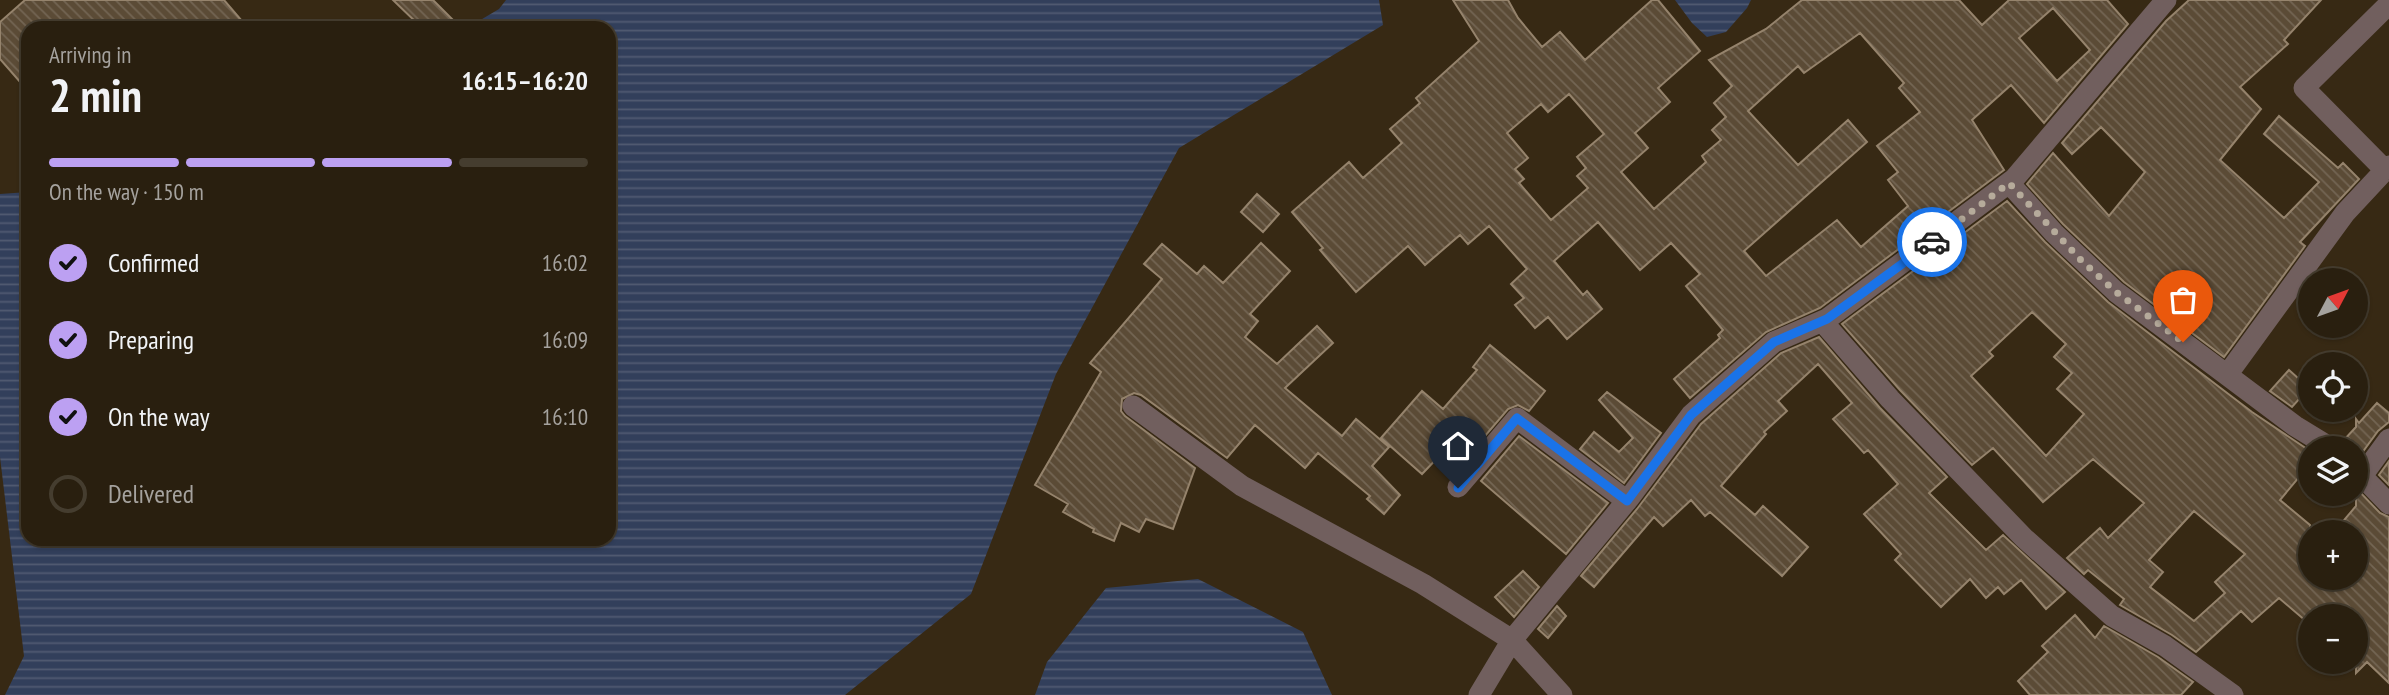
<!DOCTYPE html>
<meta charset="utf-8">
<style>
body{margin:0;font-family:"PT Sans Narrow",sans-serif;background:#312718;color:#f1f3f6;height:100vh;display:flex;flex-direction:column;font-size:26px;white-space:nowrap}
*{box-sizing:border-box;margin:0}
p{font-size:23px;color:#a5a29e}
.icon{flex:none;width:38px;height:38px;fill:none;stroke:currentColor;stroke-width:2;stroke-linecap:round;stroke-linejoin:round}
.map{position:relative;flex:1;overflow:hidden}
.details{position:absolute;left:21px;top:21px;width:595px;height:525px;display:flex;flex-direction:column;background:#291f0f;border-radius:21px;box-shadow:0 2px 5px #0004,0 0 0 2px #453d2f}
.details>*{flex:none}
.needle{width:46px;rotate:49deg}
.tools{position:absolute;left:2298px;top:268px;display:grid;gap:14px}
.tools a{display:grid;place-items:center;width:70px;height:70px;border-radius:50%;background:#291f0f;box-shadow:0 2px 5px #0004,0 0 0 2px #453d2f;font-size:35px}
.pin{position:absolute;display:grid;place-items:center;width:60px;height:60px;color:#fff;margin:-72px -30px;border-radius:50% 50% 50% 0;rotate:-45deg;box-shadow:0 0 7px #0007}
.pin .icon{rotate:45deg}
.courier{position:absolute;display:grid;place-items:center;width:70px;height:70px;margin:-35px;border:5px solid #1a73e8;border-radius:50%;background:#fff;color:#222;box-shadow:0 2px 9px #0007}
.head em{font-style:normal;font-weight:800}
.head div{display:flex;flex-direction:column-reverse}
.head{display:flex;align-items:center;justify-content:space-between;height:119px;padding:0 28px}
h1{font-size:46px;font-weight:800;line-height:52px}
.bar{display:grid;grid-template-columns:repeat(4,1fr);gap:10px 7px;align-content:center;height:84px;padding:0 28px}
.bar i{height:9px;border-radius:5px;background:#453d2f}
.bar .selected{background:#bca0f2}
.bar p{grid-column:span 4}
ol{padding:0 28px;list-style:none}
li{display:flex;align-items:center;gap:21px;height:77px}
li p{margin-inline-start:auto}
li .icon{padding:7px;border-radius:50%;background:#bca0f2;color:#111;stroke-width:4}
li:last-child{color:#a5a29e}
li i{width:38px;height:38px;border:4px solid #453d2f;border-radius:50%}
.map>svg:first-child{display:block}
.water{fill:url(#water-rules)}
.building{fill:url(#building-back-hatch);stroke:#95836c;stroke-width:2;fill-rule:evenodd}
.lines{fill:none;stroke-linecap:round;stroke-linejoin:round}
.street{stroke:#715f5e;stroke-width:21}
.done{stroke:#b6ab9b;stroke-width:7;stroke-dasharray:0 12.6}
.route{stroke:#1a73e8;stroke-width:9}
</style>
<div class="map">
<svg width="2389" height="695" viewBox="0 0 2389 695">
<defs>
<pattern id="water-rules" width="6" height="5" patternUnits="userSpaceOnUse" patternTransform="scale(1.75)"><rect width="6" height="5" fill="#323f5b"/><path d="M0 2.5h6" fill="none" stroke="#515b72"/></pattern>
<pattern id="building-back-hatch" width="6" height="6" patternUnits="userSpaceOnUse" patternTransform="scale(1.75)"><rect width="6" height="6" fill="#5b4b36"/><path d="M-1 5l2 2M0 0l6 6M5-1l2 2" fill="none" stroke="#736553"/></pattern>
</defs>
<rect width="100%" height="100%" fill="#372914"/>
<!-- water -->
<path class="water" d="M 506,0 L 1379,0 L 1383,25 L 1179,148 L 1056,374 L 971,594 L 845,695 L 5,695 L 24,656 L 0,457 L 0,194 L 28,192 L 28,539 L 609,539 L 609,28 L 467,28 L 499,9 Z
M 1675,0 L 1751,0 L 1747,8 L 1726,32 L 1707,37 L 1692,23 Z
M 1198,579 L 1303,632 L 1332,695 L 1035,695 L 1047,662 L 1106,588 Z"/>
<!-- building -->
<path class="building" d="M 25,0 L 224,0 L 248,28 L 28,28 L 28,91 L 0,59 L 0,22 Z
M 393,0 L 433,0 L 461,28 L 422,28 Z
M 1453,0 L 1508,0 L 1518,18 L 1542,47 L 1560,32 L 1585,60 L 1652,0 L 1658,0 L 1700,51 L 1658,88 L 1670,102 L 1635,133 L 1648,148 L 1621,172 L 1654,209 L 1706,162 L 1702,156 L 1721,140 L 1712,130 L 1726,117 L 1714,103 L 1732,86 L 1709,60 L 1766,29 L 1802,0 L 1959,0 L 1982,25 L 2009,0 L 2107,0 L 2128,24 L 2044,123 L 2011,85 L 1972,120 L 2004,170 L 1820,308 L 1766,332 L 1690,398 L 1674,379 L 1720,338 L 1718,335 L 1723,330 L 1686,286 L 1700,274 L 1671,243 L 1640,270 L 1598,222 L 1554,261 L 1583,295 L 1587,291 L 1602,309 L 1567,339 L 1548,317 L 1535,328 L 1515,305 L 1524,298 L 1511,284 L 1527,269 L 1489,226 L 1468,244 L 1460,235 L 1425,265 L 1408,246 L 1356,292 L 1320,250 L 1323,248 L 1292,212 L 1349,162 L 1363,178 L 1402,143 L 1390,129 L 1420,103 L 1416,98 L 1479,41 ZM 2053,8 L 2090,50 L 2057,81 L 2019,38 ZM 1860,33 L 1904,83 L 1899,88 L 1920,112 L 1877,146 L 1898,172 L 1888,180 L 1908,206 L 1861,247 L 1837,220 L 1766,276 L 1744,251 L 1867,142 L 1848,120 L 1798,165 L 1748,111 L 1798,66 L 1804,73 ZM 1569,94 L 1604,134 L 1577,157 L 1586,168 L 1577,176 L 1588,188 L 1551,220 L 1519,183 L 1524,179 L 1515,169 L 1528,158 L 1507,133 L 1541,104 L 1548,112 Z
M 2189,0 L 2321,0 L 2284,40 L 2288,44 L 2240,87 L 2261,109 L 2220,160 L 2284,218 L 2319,182 L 2264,134 L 2279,116 L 2338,168 L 2343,163 L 2359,179 L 2300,242 L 2305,246 L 2224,357 L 2124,282 L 2063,224 L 2027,184 L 2053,153 L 2109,216 L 2145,172 L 2101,127 L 2072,154 L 2062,143 L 2166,21 Z
M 1257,194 L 1279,214 L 1263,232 L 1241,212 Z
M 2007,201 L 2045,242 L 2108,302 L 2252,412 L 2310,451 L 2310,464 L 2280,500 L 2310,525 L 2310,578 L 2356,578 L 2356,532 L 2334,532 L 2356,506 L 2356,488 L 2380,513 L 2389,517 L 2389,683 L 2367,662 L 2356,673 L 2356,616 L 2310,616 L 2307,622 L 2279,598 L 2252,622 L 2241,611 L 2196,652 L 2172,635 L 2120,605 L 2124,599 L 2088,570 L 2084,574 L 2067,558 L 2100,528 L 2108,538 L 2144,503 L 2093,459 L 2043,502 L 1993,448 L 1972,465 L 1900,390 L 1842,324 ZM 2032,312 L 2066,344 L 2054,357 L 2072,373 L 2057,389 L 2084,414 L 2046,456 L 1971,376 L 1993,356 L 1989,352 ZM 2194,511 L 2245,554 L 2215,582 L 2225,593 L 2194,621 L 2150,587 L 2163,572 L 2149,560 Z
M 1261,243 L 1290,271 L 1250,314 L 1258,321 L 1245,337 L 1277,364 L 1317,326 L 1333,343 L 1285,388 L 1342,436 L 1356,419 L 1389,447 L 1372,466 L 1400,495 L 1384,514 L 1367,499 L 1370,496 L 1318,453 L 1305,468 L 1255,425 L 1227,458 L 1141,395 L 1134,393 L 1122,399 L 1121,411 L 1125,416 L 1195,468 L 1173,529 L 1146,519 L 1139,532 L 1121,523 L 1114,541 L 1093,532 L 1094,529 L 1063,512 L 1068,504 L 1035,485 L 1101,372 L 1090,363 L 1162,279 L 1144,264 L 1162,244 L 1197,274 L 1204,266 L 1223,283 Z
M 1819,337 L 1880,408 L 1947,477 L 1929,493 L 1986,550 L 2003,535 L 2065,592 L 2046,609 L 2021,580 L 2004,594 L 1998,587 L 1986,598 L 1970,579 L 1941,607 L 1895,560 L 1901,554 L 1864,514 L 1898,484 L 1868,450 L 1864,453 L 1833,419 L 1852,403 L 1818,364 L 1778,401 L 1787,411 L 1764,432 L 1766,434 L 1721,486 L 1755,515 L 1763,506 L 1808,547 L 1782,576 L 1710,512 L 1705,516 L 1691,500 L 1663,526 L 1654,517 L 1594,587 L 1581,576 L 1637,509 L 1701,424 L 1781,353 Z
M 1490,345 L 1545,391 L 1529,411 L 1518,405 L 1508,409 L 1461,464 L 1445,450 L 1422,474 L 1381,438 L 1422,391 L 1443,409 L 1477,370 L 1473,367 Z
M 2289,370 L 2309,388 L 2292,407 L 2270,391 Z
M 1607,392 L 1661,433 L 1624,483 L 1580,449 L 1594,432 L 1619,452 L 1633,438 L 1599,400 Z
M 2377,403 L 2389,413 L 2389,422 L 2378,431 L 2359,457 L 2356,457 L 2356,448 L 2344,448 L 2342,442 L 2356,427 L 2356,419 L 2359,423 Z
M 1519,436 L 1608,503 L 1566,554 L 1481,481 Z
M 2389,461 L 2389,485 L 2379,475 Z
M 1523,571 L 1539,587 L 1514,617 L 1495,597 Z
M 1557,606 L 1566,616 L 1548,638 L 1538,629 Z
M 2075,615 L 2095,638 L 2104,626 L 2158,657 L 2193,682 L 2181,695 L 2030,695 L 2018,681 L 2048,652 L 2042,646 Z"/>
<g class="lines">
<!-- street -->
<path class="street" d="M 2385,170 L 2304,88 L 2389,4
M 2009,183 L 2054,233 L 2116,292 L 2227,375 L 2345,213 L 2389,166
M 1822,321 L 1890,399 L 2024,538 L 2112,616 L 2165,646 L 2233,695
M 2227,375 L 2295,426 L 2331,448
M 1133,406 L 1242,486 L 1423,584 L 1512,640 L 1479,695
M 2356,470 L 2389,504
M 2362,476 L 2389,439
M 1458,487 L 1517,418 L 1627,501
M 1562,695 L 1512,640 L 1630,497 L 1691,415 L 1774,342 L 1827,319 L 2014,179 L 2166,0"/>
</g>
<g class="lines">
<!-- done -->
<path class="done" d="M 1932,242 L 2009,183 L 2081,260 L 2116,292 L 2183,342"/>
<!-- route -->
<path class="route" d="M 1458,488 L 1517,418 L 1627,501 L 1691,415 L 1774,342 L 1827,319 L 1932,242"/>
</g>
</svg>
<div class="tools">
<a><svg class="needle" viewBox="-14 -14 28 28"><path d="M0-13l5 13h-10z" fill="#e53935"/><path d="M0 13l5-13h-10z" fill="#a5a29e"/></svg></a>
<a><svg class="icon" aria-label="locate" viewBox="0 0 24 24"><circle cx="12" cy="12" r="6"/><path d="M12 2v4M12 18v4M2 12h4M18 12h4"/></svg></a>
<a><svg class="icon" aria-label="layers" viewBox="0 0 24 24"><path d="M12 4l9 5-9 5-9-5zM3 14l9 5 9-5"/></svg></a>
<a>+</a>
<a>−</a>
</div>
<div class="pin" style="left:2183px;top:342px;background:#ea580c"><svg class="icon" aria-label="bag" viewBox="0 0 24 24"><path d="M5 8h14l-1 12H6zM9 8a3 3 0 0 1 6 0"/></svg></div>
<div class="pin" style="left:1458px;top:488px;background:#1f2937"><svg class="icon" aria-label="home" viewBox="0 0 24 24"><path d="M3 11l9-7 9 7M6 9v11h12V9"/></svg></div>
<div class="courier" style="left:1932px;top:242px"><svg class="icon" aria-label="car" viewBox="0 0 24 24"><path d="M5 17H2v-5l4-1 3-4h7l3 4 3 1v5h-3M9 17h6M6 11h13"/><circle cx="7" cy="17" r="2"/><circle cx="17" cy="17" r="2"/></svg></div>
<section class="details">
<div class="head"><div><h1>2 min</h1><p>Arriving in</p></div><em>16:15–16:20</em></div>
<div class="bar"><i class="selected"></i><i class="selected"></i><i class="selected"></i><i></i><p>On the way · 150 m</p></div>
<ol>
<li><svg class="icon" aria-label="check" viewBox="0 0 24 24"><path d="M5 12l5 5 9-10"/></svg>Confirmed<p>16:02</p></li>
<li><svg class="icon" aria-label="check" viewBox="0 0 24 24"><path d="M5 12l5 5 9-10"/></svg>Preparing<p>16:09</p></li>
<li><svg class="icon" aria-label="check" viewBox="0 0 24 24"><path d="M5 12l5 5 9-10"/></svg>On the way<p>16:10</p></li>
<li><i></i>Delivered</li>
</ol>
</section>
</div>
